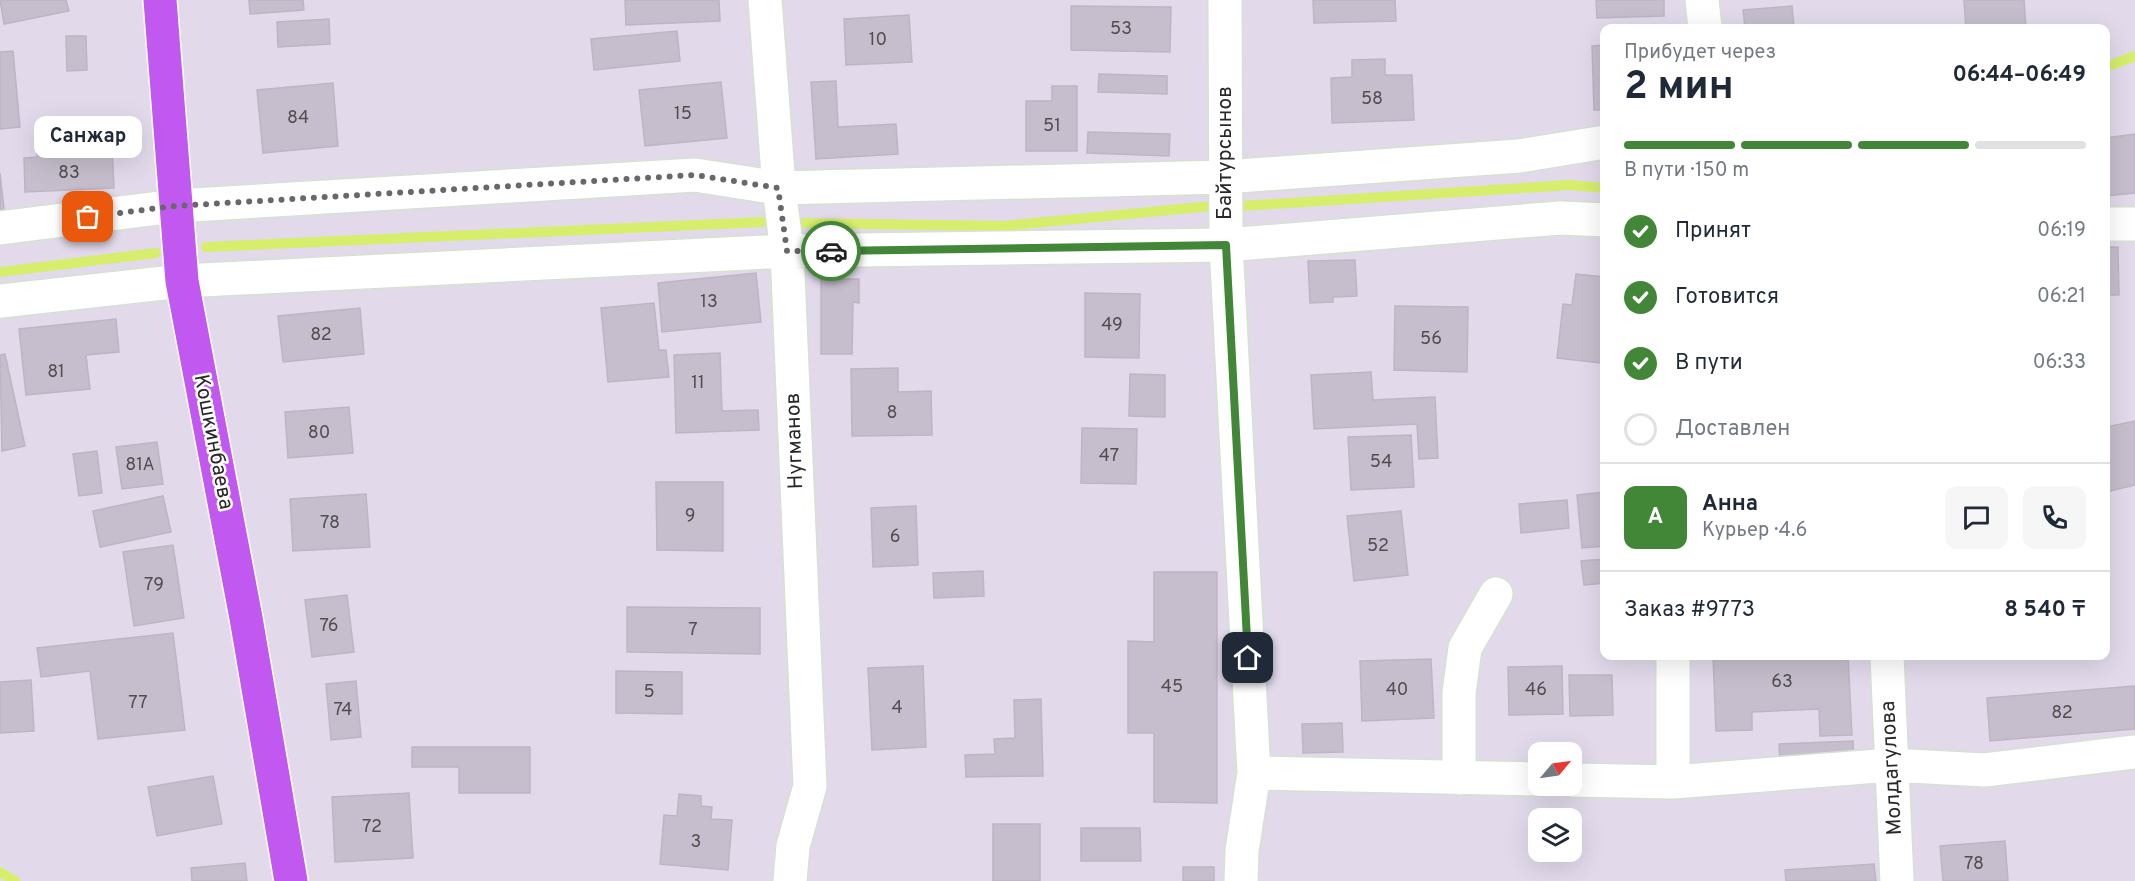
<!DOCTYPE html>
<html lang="ru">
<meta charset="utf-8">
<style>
body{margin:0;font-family:Overpass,sans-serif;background:#f6f6f7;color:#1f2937;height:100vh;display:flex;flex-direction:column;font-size:22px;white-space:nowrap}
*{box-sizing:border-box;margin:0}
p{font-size:20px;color:#747a83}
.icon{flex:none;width:33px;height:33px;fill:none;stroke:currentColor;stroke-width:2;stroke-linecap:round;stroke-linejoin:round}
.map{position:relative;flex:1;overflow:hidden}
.panel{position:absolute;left:1600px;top:24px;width:510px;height:636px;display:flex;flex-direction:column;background:#fff;border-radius:12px;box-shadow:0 6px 24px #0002}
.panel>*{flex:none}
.needle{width:39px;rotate:61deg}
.buttons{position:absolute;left:1528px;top:742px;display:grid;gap:12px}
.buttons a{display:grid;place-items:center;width:54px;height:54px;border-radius:12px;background:#fff;box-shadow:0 6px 24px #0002;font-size:30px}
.pin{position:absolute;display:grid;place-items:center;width:51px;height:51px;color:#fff;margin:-26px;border-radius:12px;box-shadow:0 3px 9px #0006}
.courier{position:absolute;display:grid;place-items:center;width:60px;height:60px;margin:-30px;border:4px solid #428737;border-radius:50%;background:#fff;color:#222;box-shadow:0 2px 8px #0007}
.bubble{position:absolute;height:42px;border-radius:12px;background:#fff;box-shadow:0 6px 24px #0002;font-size:20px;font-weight:700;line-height:42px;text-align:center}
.head em{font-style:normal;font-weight:700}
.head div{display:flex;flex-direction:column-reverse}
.head{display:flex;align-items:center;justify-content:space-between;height:102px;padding:0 24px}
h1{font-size:39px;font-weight:700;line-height:45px}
.bar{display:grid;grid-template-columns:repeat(4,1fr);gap:9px 6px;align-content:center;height:72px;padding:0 24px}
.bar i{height:8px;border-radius:4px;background:#e0e1e3}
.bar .selected{background:#428737}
.bar p{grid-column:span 4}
.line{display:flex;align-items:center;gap:15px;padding:0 24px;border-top:2px solid #e0e1e3}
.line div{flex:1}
.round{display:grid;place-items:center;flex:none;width:63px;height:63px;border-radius:12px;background:#f6f6f7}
ol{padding:0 24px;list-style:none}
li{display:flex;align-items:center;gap:18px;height:66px}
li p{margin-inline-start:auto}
li .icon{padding:6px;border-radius:50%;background:#428737;color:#fff;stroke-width:4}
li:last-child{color:#747a83}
li i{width:33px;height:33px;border:3px solid #e0e1e3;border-radius:50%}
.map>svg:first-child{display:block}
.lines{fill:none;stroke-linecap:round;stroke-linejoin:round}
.stream{stroke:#d6ee6b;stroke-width:10}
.building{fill:#c6becc;stroke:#beb4c6;stroke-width:1.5}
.minor-casing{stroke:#d4e2cf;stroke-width:36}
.major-casing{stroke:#fff;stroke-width:36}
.minor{stroke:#fff;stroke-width:33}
.major{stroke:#c159f0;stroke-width:33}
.done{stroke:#69666c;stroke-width:6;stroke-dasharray:0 10.8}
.route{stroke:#428737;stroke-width:8}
.labels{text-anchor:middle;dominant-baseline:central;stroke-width:5;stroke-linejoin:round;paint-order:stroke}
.number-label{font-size:18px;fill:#504e51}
.street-label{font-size:21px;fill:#282828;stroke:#fff}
</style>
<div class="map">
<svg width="2135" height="881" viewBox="0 0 2135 881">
<rect width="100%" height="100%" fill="#e2daeb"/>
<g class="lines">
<!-- stream -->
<path class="stream" d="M 2106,67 L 2135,56
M 1241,206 L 1569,185 L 1605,188
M 803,223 L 1003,226 L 1212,206
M 206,247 L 763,222
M 0,272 L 156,253
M 0,872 L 15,881"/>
</g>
<!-- building -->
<path class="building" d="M 0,0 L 66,0 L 69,11 L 4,24 Z
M 249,0 L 303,0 L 304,10 L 250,14 Z
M 625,0 L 719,0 L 720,21 L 626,25 Z
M 1313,0 L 1395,0 L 1396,21 L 1314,23 Z
M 1596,0 L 1664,0 L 1664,16 L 1597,18 Z
M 1964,0 L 2024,0 L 2026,28 L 1966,28 Z
M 1071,6 L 1171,7 L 1170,52 L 1071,50 Z
M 1792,6 L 1794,28 L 1745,28 L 1743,10 Z
M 909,15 L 912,62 L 846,65 L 844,19 Z
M 329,19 L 330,44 L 278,47 L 277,22 Z
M 677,31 L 680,61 L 594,70 L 591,39 Z
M 66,36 L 86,36 L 87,70 L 67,71 Z
M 1605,45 L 1605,110 L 1594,110 L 1592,46 Z
M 13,51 L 20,127 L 0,129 L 0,52 Z
M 1385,59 L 1385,75 L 1412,75 L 1414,120 L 1332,123 L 1331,78 L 1352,77 L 1352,60 Z
M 1099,74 L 1167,76 L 1167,94 L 1098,92 Z
M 836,81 L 838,127 L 896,124 L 898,154 L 816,159 L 811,82 Z
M 721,82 L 727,138 L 645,146 L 639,90 Z
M 333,83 L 338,146 L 263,153 L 257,90 Z
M 1052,86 L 1077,86 L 1077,151 L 1026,151 L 1026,101 L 1052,101 Z
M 111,127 L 114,188 L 25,192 L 24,158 L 37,157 L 36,131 Z
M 1088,132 L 1170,134 L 1169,156 L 1087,153 Z
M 2135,134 L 2135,193 L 2106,196 L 2106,138 Z
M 0,173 L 4,209 L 0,210 Z
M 2106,247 L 2118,247 L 2119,295 L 2106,295 Z
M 1355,260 L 1357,296 L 1333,297 L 1333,302 L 1310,303 L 1308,261 Z
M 756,273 L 761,322 L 662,332 L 658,283 Z
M 1576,274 L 1605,277 L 1605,326 L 1601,363 L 1557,358 L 1563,304 L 1572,305 Z
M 821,279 L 859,279 L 859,303 L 853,302 L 852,354 L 821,354 Z
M 1085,293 L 1140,294 L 1139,358 L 1085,357 Z
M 654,303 L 659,350 L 666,350 L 669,377 L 608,382 L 601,308 Z
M 1395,306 L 1468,307 L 1467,372 L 1394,370 Z
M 360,308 L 364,354 L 283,362 L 278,316 Z
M 116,319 L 119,352 L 86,355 L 90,389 L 26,395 L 19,329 Z
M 720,353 L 722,411 L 758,410 L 759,430 L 676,433 L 674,355 Z
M 5,354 L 25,446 L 2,451 L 0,355 Z
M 898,368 L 898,392 L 931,391 L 932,435 L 852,436 L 851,369 Z
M 1371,372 L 1373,400 L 1435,397 L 1438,458 L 1419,459 L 1417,424 L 1314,429 L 1311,375 Z
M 1130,374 L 1165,375 L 1165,417 L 1129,416 Z
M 349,407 L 353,453 L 288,458 L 285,412 Z
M 2135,421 L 2135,485 L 2106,492 L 2106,427 Z
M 1082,428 L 1137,429 L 1136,484 L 1081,483 Z
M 1411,435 L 1414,487 L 1351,490 L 1348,437 Z
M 157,442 L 163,484 L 122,489 L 116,447 Z
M 97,451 L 102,493 L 79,496 L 73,454 Z
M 656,482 L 723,482 L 723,551 L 657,550 Z
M 1605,492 L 1605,546 L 1582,548 L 1577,495 Z
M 366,494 L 370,547 L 293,551 L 290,499 Z
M 163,496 L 171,532 L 100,547 L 93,511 Z
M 1567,500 L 1569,528 L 1521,533 L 1519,504 Z
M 916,506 L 918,565 L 873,567 L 871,508 Z
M 1401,511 L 1408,575 L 1354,581 L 1347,516 Z
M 173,545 L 184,618 L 134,626 L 123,552 Z
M 1605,559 L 1605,583 L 1584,585 L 1581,561 Z
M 983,571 L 984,596 L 934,598 L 933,573 Z
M 1154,572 L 1217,572 L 1217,803 L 1154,802 L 1154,733 L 1128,733 L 1128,641 L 1154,642 Z
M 347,595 L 354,652 L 312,657 L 305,600 Z
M 627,607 L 760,608 L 760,654 L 627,652 Z
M 173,633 L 185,730 L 98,739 L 90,671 L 41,677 L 37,648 Z
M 1713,656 L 1848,656 L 1852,735 L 1820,736 L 1819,709 L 1752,712 L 1752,730 L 1716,731 Z
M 1431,659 L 1434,718 L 1362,721 L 1360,661 Z
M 923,666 L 926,747 L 872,750 L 868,668 Z
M 1562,666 L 1563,714 L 1509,715 L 1508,667 Z
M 616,671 L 682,672 L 682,714 L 616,713 Z
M 1569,675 L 1612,675 L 1613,715 L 1570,716 Z
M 31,680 L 34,731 L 0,733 L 0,682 Z
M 356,681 L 361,737 L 331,740 L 326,684 Z
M 2135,686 L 2135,729 L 1990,741 L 1987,698 Z
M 1041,699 L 1043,776 L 966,777 L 965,755 L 995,754 L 994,739 L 1015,738 L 1014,700 Z
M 1342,723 L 1343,752 L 1303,753 L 1302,724 Z
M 1853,741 L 1854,761 L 1780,763 L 1779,744 Z
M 412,747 L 530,747 L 530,793 L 459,793 L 459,767 L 412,767 Z
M 213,776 L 222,824 L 157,836 L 148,787 Z
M 409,793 L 413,858 L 335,862 L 332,797 Z
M 679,794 L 701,796 L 701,806 L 712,807 L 711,819 L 732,820 L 728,870 L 660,864 L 664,815 L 677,816 Z
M 993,824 L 1040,824 L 1040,881 L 993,881 Z
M 1081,828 L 1140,828 L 1141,861 L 1081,861 Z
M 2005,841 L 2008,881 L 1943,881 L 1940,846 Z
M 245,863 L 247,881 L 192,881 L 191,868 Z
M 1874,864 L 1876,881 L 1786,881 L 1785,870 Z
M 1183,867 L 1214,867 L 1214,881 L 1183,881 Z"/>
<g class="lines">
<defs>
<path id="minor" d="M 765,0 L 779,188 L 787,251 L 810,786 L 793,846 L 790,881
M 1225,0 L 1226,245 L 1254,773 L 1242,851 L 1241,881
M 1702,0 L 1705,28
M 2106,224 L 2135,224
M 0,228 L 175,206 L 695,175 L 779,188 L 1224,177 L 1519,156 L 1605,142
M 0,301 L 182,281 L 787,251 L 1226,245 L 1560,218 L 1605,220
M 1887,656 L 1897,881
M 1254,773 L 1539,779
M 1459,778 L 1459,693 L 1465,648 L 1496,594
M 1572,780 L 1673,782 L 1891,765 L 1984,770 L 2135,752
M 1673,782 L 1673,656"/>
<path id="major" d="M 160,0 L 182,281 L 246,618 L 291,881"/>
</defs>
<!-- minor casing -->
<use href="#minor" class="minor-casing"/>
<!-- major casing -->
<use href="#major" class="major-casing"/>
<!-- minor -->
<use href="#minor" class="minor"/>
<!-- major -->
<use href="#major" class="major"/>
</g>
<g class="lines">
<!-- done -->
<path class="done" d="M 88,217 L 175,206 L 695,175 L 778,188 L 787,251 L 831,251"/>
<!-- route -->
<path class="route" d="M 831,251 L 1226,245 L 1248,658"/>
</g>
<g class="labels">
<!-- number labels -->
<g class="number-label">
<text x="1121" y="29">53</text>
<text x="878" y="40">10</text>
<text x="1372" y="99">58</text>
<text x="683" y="114">15</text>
<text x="298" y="118">84</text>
<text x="1052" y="126">51</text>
<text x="69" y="173">83</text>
<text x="709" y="302">13</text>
<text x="1112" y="325">49</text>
<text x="321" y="335">82</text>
<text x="1431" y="339">56</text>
<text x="56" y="372">81</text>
<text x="698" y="383">11</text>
<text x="892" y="413">8</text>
<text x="319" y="433">80</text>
<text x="1109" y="456">47</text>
<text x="1381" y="462">54</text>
<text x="140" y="465">81A</text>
<text x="690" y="516">9</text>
<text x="330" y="523">78</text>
<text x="895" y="537">6</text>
<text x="1378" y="546">52</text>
<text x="154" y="585">79</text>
<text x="329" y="626">76</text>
<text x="693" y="630">7</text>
<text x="1782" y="682">63</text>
<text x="1172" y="687">45</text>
<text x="1397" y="690">40</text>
<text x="1536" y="690">46</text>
<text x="649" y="692">5</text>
<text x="138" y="703">77</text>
<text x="897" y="708">4</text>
<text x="343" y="710">74</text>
<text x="2062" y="713">82</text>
<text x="372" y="827">72</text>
<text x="696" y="842">3</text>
<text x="1974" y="864">78</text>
</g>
<!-- street labels -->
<g class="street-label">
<text transform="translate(1225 153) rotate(-90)">Байтурсынов</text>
<text transform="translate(795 441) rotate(-92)">Нугманов</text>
<text transform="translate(213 442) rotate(79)">Кошкинбаева</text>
<text transform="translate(1892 768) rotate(-93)">Молдагулова</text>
</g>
</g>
</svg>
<div class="buttons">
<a><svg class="needle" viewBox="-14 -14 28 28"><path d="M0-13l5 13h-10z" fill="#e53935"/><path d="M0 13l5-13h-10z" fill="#747a83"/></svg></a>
<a><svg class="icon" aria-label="layers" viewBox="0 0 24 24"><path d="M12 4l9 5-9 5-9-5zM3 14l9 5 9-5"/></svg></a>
</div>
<div class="pin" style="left:88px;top:217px;background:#ea580c"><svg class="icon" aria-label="bag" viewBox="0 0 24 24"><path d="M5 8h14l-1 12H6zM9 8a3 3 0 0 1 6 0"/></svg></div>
<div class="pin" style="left:1248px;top:658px;background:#1f2937"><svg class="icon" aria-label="home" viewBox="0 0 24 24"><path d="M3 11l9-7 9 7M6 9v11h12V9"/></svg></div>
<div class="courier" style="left:831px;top:251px"><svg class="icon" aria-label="car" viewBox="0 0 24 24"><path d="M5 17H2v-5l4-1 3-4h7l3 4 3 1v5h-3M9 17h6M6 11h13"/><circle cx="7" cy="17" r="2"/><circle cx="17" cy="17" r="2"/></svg></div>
<div class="bubble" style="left:34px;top:116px;width:108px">Санжар</div>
<section class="panel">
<div class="head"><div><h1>2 мин</h1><p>Прибудет через</p></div><em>06:44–06:49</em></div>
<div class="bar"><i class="selected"></i><i class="selected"></i><i class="selected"></i><i></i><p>В пути · 150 m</p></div>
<ol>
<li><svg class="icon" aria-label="check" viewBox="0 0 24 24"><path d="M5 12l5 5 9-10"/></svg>Принят<p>06:19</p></li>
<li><svg class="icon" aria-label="check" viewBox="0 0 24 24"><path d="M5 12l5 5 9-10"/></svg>Готовится<p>06:21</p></li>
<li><svg class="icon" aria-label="check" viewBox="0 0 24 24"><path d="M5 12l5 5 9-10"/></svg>В пути<p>06:33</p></li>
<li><i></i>Доставлен</li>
</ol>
<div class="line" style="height:108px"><b class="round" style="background:#428737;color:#fff">А</b><div><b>Анна</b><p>Курьер · 4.6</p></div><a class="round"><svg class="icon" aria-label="chat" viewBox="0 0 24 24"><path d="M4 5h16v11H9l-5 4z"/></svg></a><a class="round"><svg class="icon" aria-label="phone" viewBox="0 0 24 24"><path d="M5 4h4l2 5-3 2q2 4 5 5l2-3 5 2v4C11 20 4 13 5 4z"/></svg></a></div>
<div class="line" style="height:78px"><div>Заказ #9773</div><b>8 540 ₸</b></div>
</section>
</div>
